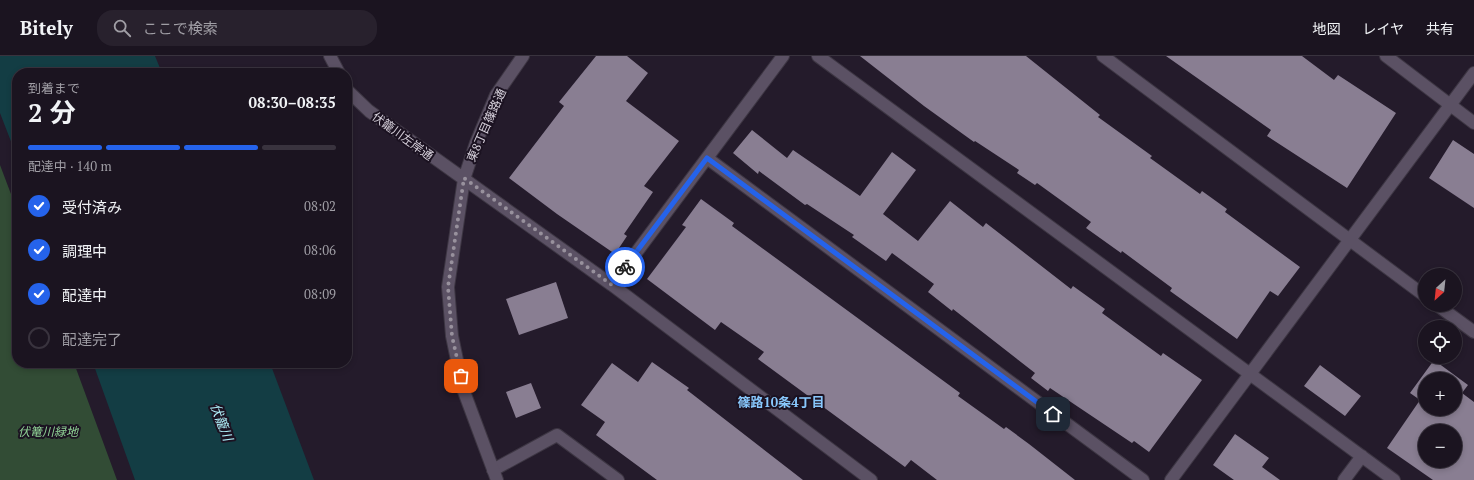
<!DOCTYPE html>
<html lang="ja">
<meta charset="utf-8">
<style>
body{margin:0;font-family:"PT Serif","Noto Sans JP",serif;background:#28212d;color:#f1f3f6;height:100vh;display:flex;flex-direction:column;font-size:15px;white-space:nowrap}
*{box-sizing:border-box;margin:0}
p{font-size:13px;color:#a09ea5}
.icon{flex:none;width:22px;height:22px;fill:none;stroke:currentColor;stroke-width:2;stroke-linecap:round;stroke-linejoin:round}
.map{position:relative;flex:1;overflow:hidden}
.sheet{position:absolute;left:12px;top:12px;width:340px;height:300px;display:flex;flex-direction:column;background:#1b1420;border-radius:16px;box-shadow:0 2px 6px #0003,0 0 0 1px #39333e}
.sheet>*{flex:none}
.needle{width:26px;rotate:207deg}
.controls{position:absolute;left:1418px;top:212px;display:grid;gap:8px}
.controls a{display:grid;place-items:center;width:44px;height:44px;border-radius:50%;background:#1b1420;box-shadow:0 2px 6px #0003,0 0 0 1px #39333e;font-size:20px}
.pin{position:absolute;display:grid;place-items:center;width:34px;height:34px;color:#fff;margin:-17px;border-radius:8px;box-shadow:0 2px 6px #0006}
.courier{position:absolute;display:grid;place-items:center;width:40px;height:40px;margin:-20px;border:3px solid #2563eb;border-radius:50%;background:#fff;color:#222;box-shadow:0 1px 5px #0007}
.headline em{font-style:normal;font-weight:700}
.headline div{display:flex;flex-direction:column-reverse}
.headline{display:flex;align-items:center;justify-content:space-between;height:68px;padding:0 16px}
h1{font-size:26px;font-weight:700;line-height:30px}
.bar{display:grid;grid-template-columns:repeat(4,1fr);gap:6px 4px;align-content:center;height:48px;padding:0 16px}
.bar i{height:5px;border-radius:3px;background:#39333e}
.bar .active{background:#2563eb}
.bar p{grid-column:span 4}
ol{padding:0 16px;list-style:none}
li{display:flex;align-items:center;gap:12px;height:44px}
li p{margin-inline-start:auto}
li .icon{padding:4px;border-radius:50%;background:#2563eb;color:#fff;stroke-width:4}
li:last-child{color:#a09ea5}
li i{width:22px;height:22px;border:2px solid #39333e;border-radius:50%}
header{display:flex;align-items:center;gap:24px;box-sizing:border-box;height:56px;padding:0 20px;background:#1b1420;border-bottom:1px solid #39333e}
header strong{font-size:19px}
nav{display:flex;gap:22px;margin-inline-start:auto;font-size:14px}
.search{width:280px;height:36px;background:#28212d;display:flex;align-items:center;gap:10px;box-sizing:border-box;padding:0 14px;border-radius:16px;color:#a09ea5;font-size:15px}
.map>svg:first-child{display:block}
.green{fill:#324c35}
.water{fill:#133d44}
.building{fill:#897e92;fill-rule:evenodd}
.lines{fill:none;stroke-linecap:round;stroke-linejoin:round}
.minor-casing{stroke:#3d3643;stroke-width:14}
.secondary-casing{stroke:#3d3643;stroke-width:14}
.minor{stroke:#5b5164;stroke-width:12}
.secondary{stroke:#5b5164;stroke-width:12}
.done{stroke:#98919d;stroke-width:4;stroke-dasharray:0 7.2}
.route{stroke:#2563eb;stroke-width:5}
.labels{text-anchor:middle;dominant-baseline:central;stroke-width:4;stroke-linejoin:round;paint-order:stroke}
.street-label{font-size:12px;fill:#d6d0db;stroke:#1b1221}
.park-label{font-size:12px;font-style:italic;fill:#90d396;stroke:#1b1221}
.neighbourhood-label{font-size:13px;font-weight:bold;fill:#88c8fd;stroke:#1b1221}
.water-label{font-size:13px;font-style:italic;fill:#b0f0fa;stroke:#1b1221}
</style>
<header>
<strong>Bitely</strong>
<div class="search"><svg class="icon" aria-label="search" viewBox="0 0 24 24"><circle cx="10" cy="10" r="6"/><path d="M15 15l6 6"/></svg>ここで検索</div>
<nav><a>地図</a><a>レイヤ</a><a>共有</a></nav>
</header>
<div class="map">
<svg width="1474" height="424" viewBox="0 0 1474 424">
<rect width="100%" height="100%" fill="#241b2b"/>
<!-- green -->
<path class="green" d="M 0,109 L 17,154 L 17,307 L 74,307 L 117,424 L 0,424 Z"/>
<!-- water -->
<path class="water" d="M 0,0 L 155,0 L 162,17 L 17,17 L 17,101 L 0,57 Z
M 93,307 L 270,307 L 314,424 L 135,424 Z"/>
<!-- building -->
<path class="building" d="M 596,0 L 627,0 L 648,17 L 626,45 L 679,85 L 644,130 L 653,136 L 624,178 L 627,180 L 615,198 L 557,158 L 509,122 L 564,50 L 559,46 Z
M 860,0 L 1026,0 L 1100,59 L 1098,61 L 1152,100 L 1150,102 L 1200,138 L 1202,135 L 1227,153 L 1225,156 L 1300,211 L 1278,240 L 1270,235 L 1237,283 L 1170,235 L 1172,232 L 1122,195 L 1121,197 L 1086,172 L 1091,166 L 1037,127 L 1035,129 L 1017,117 L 1019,114 L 975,85 L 974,86 L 924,50 Z
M 1166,0 L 1302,0 L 1334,24 L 1338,19 L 1396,57 L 1347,132 L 1267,80 L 1271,74 Z
M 752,74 L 787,102 L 793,94 L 860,140 L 892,96 L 916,114 L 883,158 L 918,185 L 950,145 L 983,171 L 986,167 L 1071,233 L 1073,230 L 1105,253 L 1102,257 L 1161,300 L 1163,297 L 1202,324 L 1149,396 L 1134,385 L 1132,387 L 1050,332 L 1048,335 L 1031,322 L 1035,317 L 953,253 L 952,255 L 928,236 L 934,228 L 892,197 L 886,205 L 852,181 L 854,179 L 807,148 L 805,149 L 759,115 L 758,118 L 733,97 Z
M 1453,84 L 1474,98 L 1474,152 L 1429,122 Z
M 701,143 L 734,167 L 732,170 L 960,337 L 958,340 L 1004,373 L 1006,371 L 1029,388 L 1075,424 L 937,424 L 911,404 L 905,411 L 758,303 L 764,296 L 721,266 L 715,274 L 647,223 L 686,171 L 682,169 Z
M 556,226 L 568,262 L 519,279 L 506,243 Z
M 1434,304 L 1468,329 L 1462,337 L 1474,346 L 1474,424 L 1433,424 L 1387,392 L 1420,344 L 1410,337 ZM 1425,323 L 1455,323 L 1455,353 L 1425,353 ZM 1425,375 L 1455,375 L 1455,405 L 1425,405 Z
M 652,306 L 689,332 L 687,334 L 803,424 L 657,424 L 596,379 L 605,366 L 581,349 L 612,307 L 638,326 Z
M 1320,309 L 1361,340 L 1345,360 L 1304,330 Z
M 531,327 L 541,352 L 516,362 L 506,336 Z
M 1235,378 L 1269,402 L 1262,411 L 1280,424 L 1234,424 L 1213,409 Z"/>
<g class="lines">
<defs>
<path id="minor" d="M 818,0 L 1394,424
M 1103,0 L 1425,240
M 1386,0 L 1474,67
M 707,102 L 1143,424
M 464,123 L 612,229 L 871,424
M 612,229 L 783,0
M 1437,249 L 1474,276
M 493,414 L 557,379 L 618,424
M 1171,424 L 1474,17
M 1344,424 L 1362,400"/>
<path id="secondary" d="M 330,0 L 339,17
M 347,34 L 369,55 L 464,123
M 497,424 L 463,333 L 452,280 L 448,231 L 464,123 L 476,87 L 496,39 L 523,0"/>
</defs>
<!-- minor casing -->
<use href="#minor" class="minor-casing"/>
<!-- secondary casing -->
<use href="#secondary" class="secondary-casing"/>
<!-- minor -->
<use href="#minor" class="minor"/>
<!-- secondary -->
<use href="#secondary" class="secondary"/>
</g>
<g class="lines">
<!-- done -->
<path class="done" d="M 461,320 L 452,280 L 448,231 L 464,122 L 612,229 L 625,211"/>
<!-- route -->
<path class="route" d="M 625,211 L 707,102 L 1053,358"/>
</g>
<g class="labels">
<!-- street labels -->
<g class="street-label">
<text transform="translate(486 69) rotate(-66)">東8丁目篠路通</text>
<text transform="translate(403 80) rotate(36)">伏籠川左岸通</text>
</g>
<!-- park labels -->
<g class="park-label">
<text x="48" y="375">伏篭川緑地</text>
</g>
<!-- neighbourhood labels -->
<g class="neighbourhood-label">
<text x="781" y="346">篠路10条4丁目</text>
</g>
<!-- water labels -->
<g class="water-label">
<text transform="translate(222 366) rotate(69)">伏籠川</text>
</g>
</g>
</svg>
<div class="controls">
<a><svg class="needle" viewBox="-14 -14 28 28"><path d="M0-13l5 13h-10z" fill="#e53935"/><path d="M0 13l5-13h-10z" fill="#a09ea5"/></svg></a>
<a><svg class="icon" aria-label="locate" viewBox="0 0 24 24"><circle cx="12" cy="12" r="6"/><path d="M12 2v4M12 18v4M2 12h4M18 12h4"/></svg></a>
<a>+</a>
<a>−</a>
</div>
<div class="pin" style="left:461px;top:320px;background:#ea580c"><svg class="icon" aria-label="bag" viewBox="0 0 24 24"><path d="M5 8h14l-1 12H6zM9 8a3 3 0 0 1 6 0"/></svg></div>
<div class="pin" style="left:1053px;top:358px;background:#1f2937"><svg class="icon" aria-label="home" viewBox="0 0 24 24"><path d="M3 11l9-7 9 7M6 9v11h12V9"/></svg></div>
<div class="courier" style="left:625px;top:211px"><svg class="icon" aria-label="bike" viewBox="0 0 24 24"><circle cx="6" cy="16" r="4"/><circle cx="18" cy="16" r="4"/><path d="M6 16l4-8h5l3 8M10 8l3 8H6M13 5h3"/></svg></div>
<section class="sheet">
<div class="headline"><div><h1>2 分</h1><p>到着まで</p></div><em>08:30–08:35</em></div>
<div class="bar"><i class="active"></i><i class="active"></i><i class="active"></i><i></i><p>配達中 · 140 m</p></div>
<ol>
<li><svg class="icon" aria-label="check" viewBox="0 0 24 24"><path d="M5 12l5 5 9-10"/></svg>受付済み<p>08:02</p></li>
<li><svg class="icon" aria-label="check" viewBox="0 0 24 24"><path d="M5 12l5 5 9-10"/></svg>調理中<p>08:06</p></li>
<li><svg class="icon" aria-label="check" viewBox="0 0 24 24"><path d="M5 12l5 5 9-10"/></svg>配達中<p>08:09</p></li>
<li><i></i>配達完了</li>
</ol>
</section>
</div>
